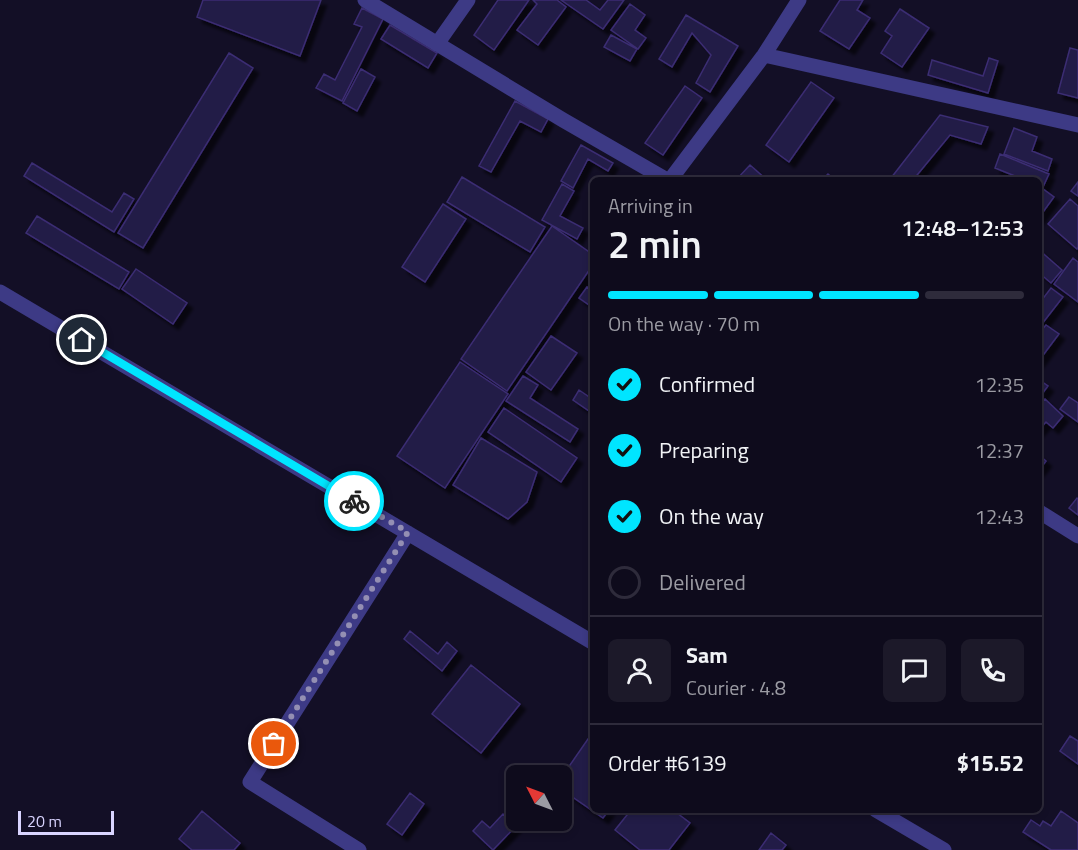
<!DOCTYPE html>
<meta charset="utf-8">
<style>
body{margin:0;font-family:"Titillium Web",sans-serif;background:#1c1929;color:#f1f3f6;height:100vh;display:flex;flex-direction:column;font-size:22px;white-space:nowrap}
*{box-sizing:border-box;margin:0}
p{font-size:20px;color:#9b9ba3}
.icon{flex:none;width:33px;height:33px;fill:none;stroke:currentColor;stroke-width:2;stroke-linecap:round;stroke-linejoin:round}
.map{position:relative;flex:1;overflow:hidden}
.details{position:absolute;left:590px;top:177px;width:452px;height:636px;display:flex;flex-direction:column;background:#0e0b1c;border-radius:9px;box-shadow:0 3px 9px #0003,0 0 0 2px #2e2b3b}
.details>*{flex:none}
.needle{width:39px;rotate:312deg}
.tools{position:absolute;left:506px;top:765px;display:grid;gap:12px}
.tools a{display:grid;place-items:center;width:66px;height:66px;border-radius:9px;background:#0e0b1c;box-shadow:0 3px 9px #0003,0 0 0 2px #2e2b3b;font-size:30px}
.scale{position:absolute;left:18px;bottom:15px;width:96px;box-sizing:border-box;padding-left:6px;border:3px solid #d9d4ff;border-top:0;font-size:16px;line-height:21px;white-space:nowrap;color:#d9d4ff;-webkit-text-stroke:4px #130f26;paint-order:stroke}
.pin{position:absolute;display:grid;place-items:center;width:51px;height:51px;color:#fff;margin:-26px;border:3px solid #fff;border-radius:50%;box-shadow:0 2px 6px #0007}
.courier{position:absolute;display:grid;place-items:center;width:60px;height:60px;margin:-30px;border:4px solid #00e5ff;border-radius:50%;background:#fff;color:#222;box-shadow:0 2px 8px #0007}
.overview em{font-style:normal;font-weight:600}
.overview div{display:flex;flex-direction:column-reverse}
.overview{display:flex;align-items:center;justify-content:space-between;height:102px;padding:0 18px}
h1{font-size:39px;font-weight:600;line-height:45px}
.bar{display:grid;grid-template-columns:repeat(4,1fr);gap:9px 6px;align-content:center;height:72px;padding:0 18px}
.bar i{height:8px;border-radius:4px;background:#2e2b3b}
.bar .active{background:#00e5ff}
.bar p{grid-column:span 4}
.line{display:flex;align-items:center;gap:15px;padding:0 18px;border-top:2px solid #2e2b3b}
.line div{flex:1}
.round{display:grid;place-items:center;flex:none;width:63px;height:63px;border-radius:9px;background:#1c1929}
ol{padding:0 18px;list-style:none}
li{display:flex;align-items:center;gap:18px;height:66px}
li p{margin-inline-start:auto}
li .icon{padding:6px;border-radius:50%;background:#00e5ff;color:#111;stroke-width:4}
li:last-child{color:#9b9ba3}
li i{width:33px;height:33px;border:3px solid #2e2b3b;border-radius:50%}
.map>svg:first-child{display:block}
.building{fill:#241b47;stroke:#3b2d73;stroke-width:1.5;filter:url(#shadow)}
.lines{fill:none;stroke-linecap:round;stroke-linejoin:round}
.minor{stroke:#3d3a85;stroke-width:15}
.done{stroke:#948fb3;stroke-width:6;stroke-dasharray:0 10.8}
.route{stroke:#00e5ff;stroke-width:8}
</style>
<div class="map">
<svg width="1078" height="850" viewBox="0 0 1078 850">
<defs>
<filter id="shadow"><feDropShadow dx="5.5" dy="5.5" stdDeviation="1.5" flood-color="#0009"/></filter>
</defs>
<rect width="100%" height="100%" fill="#130f26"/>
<!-- building -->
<path class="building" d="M 203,0 L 321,0 L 300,56 L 197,17 Z
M 498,0 L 529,0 L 494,50 L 474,35 Z
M 533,0 L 557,0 L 566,7 L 538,45 L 517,30 L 537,4 Z
M 561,0 L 586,0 L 600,10 L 608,0 L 624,0 L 603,29 Z
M 840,0 L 863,0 L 857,10 L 870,18 L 849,49 L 820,31 Z
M 630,4 L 645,15 L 635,30 L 646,38 L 638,49 L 611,30 Z
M 362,8 L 383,19 L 342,101 L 316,88 L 324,74 L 335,80 L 362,27 L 354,24 Z
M 900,9 L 929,28 L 902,67 L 881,53 L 892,36 L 885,31 Z
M 686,15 L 738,46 L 710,92 L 696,83 L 711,55 L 692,33 L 672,67 L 659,59 Z
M 390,25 L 437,53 L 428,68 L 381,39 Z
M 611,35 L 637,49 L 630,61 L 604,47 Z
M 1070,48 L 1078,50 L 1078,98 L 1058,93 Z
M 229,53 L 253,68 L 143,248 L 118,233 Z
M 989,58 L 998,61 L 988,93 L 928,75 L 932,60 L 983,76 Z
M 361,69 L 375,77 L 357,111 L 343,103 Z
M 811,82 L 834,98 L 789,162 L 766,145 Z
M 685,86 L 702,98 L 663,155 L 645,143 Z
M 515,101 L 548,119 L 541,132 L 520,121 L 491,172 L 479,166 Z
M 940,115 L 988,127 L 981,144 L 950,135 L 913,180 L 893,180 L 891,178 Z
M 1014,128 L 1037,137 L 1032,151 L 1052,159 L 1048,171 L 1004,154 Z
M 581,145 L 613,163 L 608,171 L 588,159 L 573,188 L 561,181 Z
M 1000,154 L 1049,174 L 1043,187 L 1038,185 L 1038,180 L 1025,180 L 995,168 Z
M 32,163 L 112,212 L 124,193 L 134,199 L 114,232 L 24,176 Z
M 750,165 L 767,180 L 736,180 Z
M 828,174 L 835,180 L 822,180 Z
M 462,177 L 545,227 L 530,252 L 447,202 Z
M 1078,182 L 1078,196 L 1071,191 Z
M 562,184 L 574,191 L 560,216 L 583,228 L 577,239 L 542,220 Z
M 1039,186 L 1054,197 L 1038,219 L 1038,187 Z
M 1070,199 L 1078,206 L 1078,247 L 1077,249 L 1048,224 Z
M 443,204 L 466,219 L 425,282 L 402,267 Z
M 37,216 L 129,272 L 119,289 L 26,233 Z
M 552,226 L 592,254 L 592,266 L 507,391 L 461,359 Z
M 1038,249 L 1062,270 L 1051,283 L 1038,272 Z
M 1073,258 L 1078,262 L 1078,302 L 1054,284 Z
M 136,269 L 187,303 L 173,324 L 122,289 Z
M 587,287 L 592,290 L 592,307 L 579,298 Z
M 1051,288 L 1063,297 L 1038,329 L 1038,305 Z
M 1046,325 L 1059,334 L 1038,362 L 1038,335 Z
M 551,336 L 577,353 L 551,390 L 526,372 Z
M 460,362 L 508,394 L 445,488 L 397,456 Z
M 523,376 L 538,385 L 530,398 L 578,429 L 570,442 L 506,401 Z
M 1038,379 L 1048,386 L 1039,398 L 1038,397 Z
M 579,390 L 592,399 L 592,413 L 573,400 Z
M 1069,397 L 1078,403 L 1078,422 L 1060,409 Z
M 1045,399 L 1063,416 L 1053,428 L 1046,422 L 1038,431 L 1038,407 Z
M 504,408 L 577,458 L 561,482 L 488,432 Z
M 481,438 L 537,472 L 527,502 L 508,519 L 453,485 Z
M 1038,454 L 1046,461 L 1038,471 Z
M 1077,498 L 1078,499 L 1078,515 L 1069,508 Z
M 410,631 L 438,654 L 447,642 L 457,651 L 442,671 L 404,639 Z
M 471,665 L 520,704 L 481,753 L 432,714 Z
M 1070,736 L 1078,741 L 1078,764 L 1060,751 Z
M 588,739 L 592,741 L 592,810 L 609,810 L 603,818 L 561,789 L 561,778 Z
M 410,793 L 424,804 L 402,835 L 387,824 Z
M 516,795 L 516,809 L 510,805 Z
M 631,810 L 673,810 L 690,823 L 669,850 L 640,850 L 615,830 Z
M 202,811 L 240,843 L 234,850 L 192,850 L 179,839 Z
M 1061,811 L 1078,823 L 1078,850 L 1051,850 L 1023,832 L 1031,820 L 1040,826 L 1043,821 L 1051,826 Z
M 503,814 L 516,826 L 493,850 L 473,831 L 482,821 L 490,828 Z
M 771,833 L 786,845 L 782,850 L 759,850 Z"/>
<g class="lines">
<!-- minor -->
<path class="minor" d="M 365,0 L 563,120 L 667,180
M 437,44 L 468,0
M 764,55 L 1078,125
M 670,180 L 764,55 L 799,0
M 0,292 L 592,642
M 1038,511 L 1078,536
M 876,810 L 944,850
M 359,850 L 250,782 L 408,533"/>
</g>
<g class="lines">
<!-- done -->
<path class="done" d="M 274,744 L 408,532 L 354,501"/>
<!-- route -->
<path class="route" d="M 82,340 L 354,501"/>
</g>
</svg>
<div class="tools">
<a><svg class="needle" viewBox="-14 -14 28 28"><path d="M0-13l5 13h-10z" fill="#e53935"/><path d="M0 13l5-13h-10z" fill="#9b9ba3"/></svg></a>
</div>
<div class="scale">20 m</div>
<div class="pin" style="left:274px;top:744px;background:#ea580c"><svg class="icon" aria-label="bag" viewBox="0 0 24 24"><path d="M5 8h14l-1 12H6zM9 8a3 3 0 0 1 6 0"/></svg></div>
<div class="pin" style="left:82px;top:340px;background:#1f2937"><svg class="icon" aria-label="home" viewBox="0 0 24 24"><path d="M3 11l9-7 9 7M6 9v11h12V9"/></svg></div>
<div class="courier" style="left:354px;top:501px"><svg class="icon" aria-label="bike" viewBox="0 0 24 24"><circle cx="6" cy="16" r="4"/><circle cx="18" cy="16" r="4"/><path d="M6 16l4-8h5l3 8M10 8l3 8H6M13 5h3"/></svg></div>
<section class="details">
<div class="overview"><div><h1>2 min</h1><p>Arriving in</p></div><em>12:48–12:53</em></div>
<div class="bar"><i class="active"></i><i class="active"></i><i class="active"></i><i></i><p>On the way · 70 m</p></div>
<ol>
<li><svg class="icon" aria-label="check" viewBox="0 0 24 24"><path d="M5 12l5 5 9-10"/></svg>Confirmed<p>12:35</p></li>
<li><svg class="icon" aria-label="check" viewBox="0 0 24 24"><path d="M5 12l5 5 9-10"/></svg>Preparing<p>12:37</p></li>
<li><svg class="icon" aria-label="check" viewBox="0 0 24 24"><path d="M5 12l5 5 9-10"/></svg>On the way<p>12:43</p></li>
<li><i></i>Delivered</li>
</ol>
<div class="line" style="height:108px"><a class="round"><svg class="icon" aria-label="person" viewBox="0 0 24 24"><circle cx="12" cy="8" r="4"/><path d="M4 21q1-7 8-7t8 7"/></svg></a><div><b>Sam</b><p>Courier · 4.8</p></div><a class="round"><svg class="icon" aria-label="chat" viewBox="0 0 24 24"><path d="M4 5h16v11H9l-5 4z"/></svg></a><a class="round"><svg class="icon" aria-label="phone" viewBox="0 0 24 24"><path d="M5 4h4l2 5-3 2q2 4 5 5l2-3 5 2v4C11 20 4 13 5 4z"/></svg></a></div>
<div class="line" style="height:78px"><div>Order #6139</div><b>$15.52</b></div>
</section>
</div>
